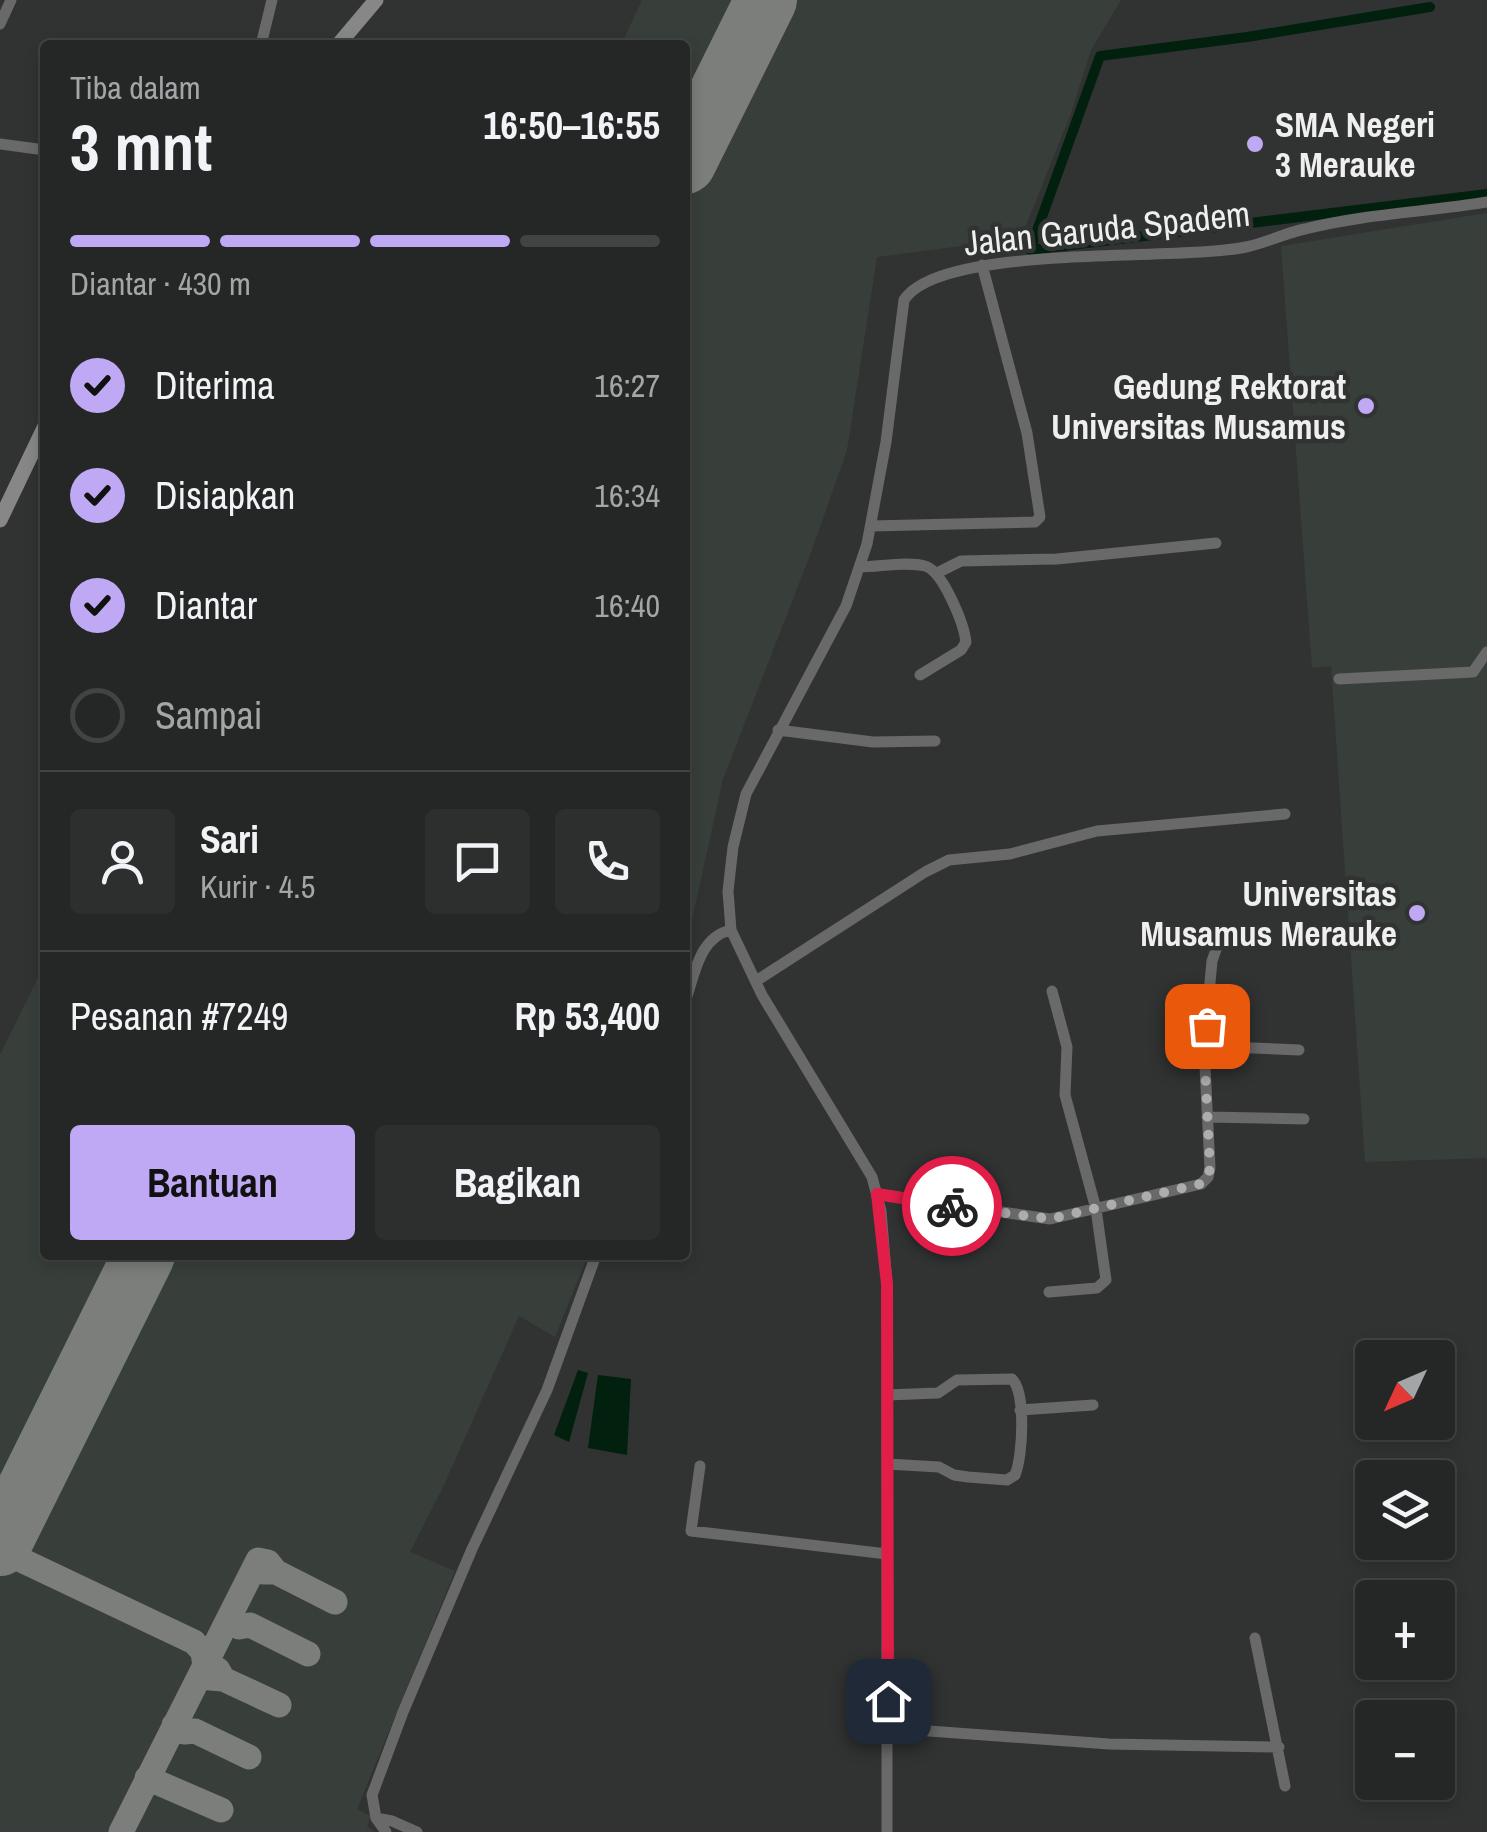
<!DOCTYPE html>
<html lang="id">
<meta charset="utf-8">
<style>
body{margin:0;font-family:"Archivo Narrow",sans-serif;background:#2d2e2e;color:#f1f3f6;height:100vh;display:flex;flex-direction:column;font-size:38px;white-space:nowrap}
*{box-sizing:border-box;margin:0}
p{font-size:32px;color:#a3a5a7}
.icon{flex:none;width:55px;height:55px;fill:none;stroke:currentColor;stroke-width:2;stroke-linecap:round;stroke-linejoin:round}
.map{position:relative;flex:1;overflow:hidden}
.drawer{position:absolute;left:40px;top:40px;width:650px;height:1220px;display:flex;flex-direction:column;background:#252626;border-radius:10px;box-shadow:0 5px 15px #0003,0 0 0 2px #424343}
.drawer>*{flex:none}
.needle{width:65px;rotate:226deg}
.tools{position:absolute;left:1355px;top:1340px;display:grid;gap:20px}
.tools a{display:grid;place-items:center;width:100px;height:100px;border-radius:10px;background:#252626;box-shadow:0 5px 15px #0003,0 0 0 2px #424343;font-size:50px}
.pin{position:absolute;display:grid;place-items:center;width:85px;height:85px;color:#fff;margin:-42px;border-radius:20px;box-shadow:0 5px 15px #0006}
.courier{position:absolute;display:grid;place-items:center;width:100px;height:100px;margin:-50px;border:8px solid #e11d48;border-radius:50%;background:#fff;color:#222;box-shadow:0 2px 12px #0007}
.summary em{font-style:normal;font-weight:700}
.summary div{display:flex;flex-direction:column-reverse}
.summary{display:flex;align-items:center;justify-content:space-between;height:170px;padding:0 30px}
h1{font-size:65px;font-weight:700;line-height:75px}
.bar{display:grid;grid-template-columns:repeat(4,1fr);gap:15px 10px;align-content:center;height:120px;padding:0 30px}
.bar i{height:12px;border-radius:8px;background:#424343}
.bar .on{background:#bfa8f4}
.bar p{grid-column:span 4}
.line{display:flex;align-items:center;gap:25px;padding:0 30px;border-top:2px solid #424343}
.line div{flex:1}
.round{display:grid;place-items:center;flex:none;width:105px;height:105px;border-radius:10px;background:#2d2e2e}
ol{padding:0 30px;list-style:none}
li{display:flex;align-items:center;gap:30px;height:110px}
li p{margin-inline-start:auto}
li .icon{padding:10px;border-radius:50%;background:#bfa8f4;color:#111;stroke-width:4}
li:last-child{color:#a3a5a7}
li i{width:55px;height:55px;border:5px solid #424343;border-radius:50%}
.action{display:flex;gap:20px;margin-top:auto;padding:20px 30px}
.action a{flex:1;height:115px;border-radius:10px;background:#bfa8f4;color:#111;font-size:40px;font-weight:700;line-height:115px;text-align:center}
.action a+a{background:#2d2e2e;color:#f1f3f6}
.map>svg:first-child{display:block}
.built{fill:#383f3a}
.water{fill:#02200e}
.lines{fill:none;stroke-linecap:round;stroke-linejoin:round}
.canal{stroke:#02200e;stroke-width:10}
.taxiway{stroke:#7c7e7c;stroke-width:25}
.runway{stroke:#7c7e7c;stroke-width:62}
.street{stroke:#686968;stroke-width:11}
.secondary{stroke:#868786;stroke-width:15}
.done{stroke:#acadac;stroke-width:10;stroke-dasharray:0 18}
.route{stroke:#e11d48;stroke-width:12}
.poi-dot{fill:#bfa8f4;stroke:#313332;stroke-width:4}
.labels{text-anchor:middle;dominant-baseline:central;stroke-width:9;stroke-linejoin:round;paint-order:stroke}
.poi-label{font-size:35px;font-weight:bold;fill:#eeefee;stroke:#313332;text-anchor:end}
.street-label{font-size:35px;fill:#eeefee;stroke:#313332}
</style>
<div class="map">
<svg width="1487" height="1832" viewBox="0 0 1487 1832">
<rect width="100%" height="100%" fill="#313332"/>
<!-- built -->
<path class="built" d="M 642,0 L 1121,0 L 1091,50 L 1070,116 L 1021,238 L 877,257 L 847,450 L 812,550 L 723,779 L 690,929 L 685,927 L 685,45 L 621,45 Z
M 1487,213 L 1487,1158 L 1365,1162 L 1331,666 L 1312,668 L 1281,246 Z
M 45,963 L 45,1255 L 588,1255 L 555,1337 L 519,1316 L 444,1485 L 410,1552 L 455,1571 L 357,1809 L 371,1816 L 367,1827 L 376,1832 L 0,1832 L 0,1055 Z"/>
<!-- water -->
<path class="water" d="M 578,1370 L 588,1373 L 569,1442 L 554,1435 Z
M 598,1375 L 631,1379 L 627,1455 L 588,1448 Z"/>
<g class="lines">
<!-- canal -->
<path class="canal" d="M 1430,7 L 1247,37 L 1100,56 L 1030,250 L 1487,194"/>
<!-- taxiway -->
<path class="taxiway" d="M 0,1550 L 194,1642 L 203,1652 L 205,1667 L 218,1670 L 223,1679
M 263,1572 L 276,1572 L 335,1602
M 230,1619 L 239,1627 L 250,1625 L 308,1654
M 210,1678 L 223,1679 L 279,1705
M 174,1725 L 184,1732 L 195,1731 L 249,1757
M 147,1778 L 221,1810
M 121,1832 L 258,1560 L 268,1562 L 276,1572"/>
<!-- runway -->
<path class="runway" d="M 685,163 L 766,0
M 0,1545 L 144,1255"/>
<!-- street -->
<path class="street" d="M 0,24 L 11,0
M 261,45 L 272,0
M 0,144 L 45,150
M 871,526 L 1035,522 L 1040,517 L 1027,433 L 982,265
M 860,567 C 879,567 907,561 925,566 C 943,571 964,624 966,642 L 961,650 L 920,675
M 937,573 L 961,561 L 1057,559 L 1216,543
M 1339,679 L 1473,672 L 1487,652
M 778,730 L 873,742 L 935,741
M 756,981 L 925,872 L 949,860 L 1010,854 L 1097,831 L 1285,814
M 685,1002 C 695,974 699,937 731,930
M 1204,1046 L 1299,1050
M 1207,1117 L 1304,1119
M 877,1194 L 1050,1219 L 1201,1184 L 1208,1177 L 1210,1168 L 1204,1046 L 1212,961 L 1218,944
M 1049,1292 L 1097,1288 L 1106,1280 L 1096,1209 L 1065,1095 L 1067,1047 L 1052,991
M 887,1395 L 938,1393 L 957,1380 L 1012,1379 C 1026,1392 1023,1456 1015,1475 L 1007,1480 L 968,1477 L 954,1475 L 939,1467 L 887,1464
M 1020,1410 L 1093,1405
M 700,1466 L 691,1531 L 887,1554
M 1255,1638 L 1285,1786
M 888,1728 L 1109,1744 L 1279,1747
M 376,1818 L 372,1795 L 403,1712 L 472,1549 L 547,1390 L 596,1255
M 386,1832 L 376,1818 L 392,1821 L 417,1832
M 887,1832 L 887,1284 L 881,1211 L 872,1177 L 762,995 L 731,930 L 728,891 L 733,847 L 746,794 L 846,606 L 867,544 L 886,442 L 904,300 C 941,243 1176,262 1246,247 C 1266,243 1285,233 1305,229 C 1364,214 1427,212 1487,202"/>
<!-- secondary -->
<path class="secondary" d="M 338,45 L 376,0
M 0,520 L 45,426"/>
</g>
<g class="lines">
<!-- done -->
<path class="done" d="M 952,1206 L 1050,1219 L 1200,1184 L 1208,1177 L 1210,1168 L 1204,1046 L 1207,1026"/>
<!-- route -->
<path class="route" d="M 888,1701 L 887,1284 L 877,1194 L 952,1206"/>
</g>
<!-- markers -->
<g class="poi-dot">
<circle cx="1255" cy="144" r="10"/>
<circle cx="1366" cy="406" r="10"/>
<circle cx="1417" cy="913" r="10"/>
</g>
<g class="labels">
<!-- poi labels -->
<g class="poi-label">
<text x="1275" y="124" text-anchor="start">SMA Negeri<tspan x="1275" dy="40">3 Merauke</tspan></text>
<text x="1346" y="386">Gedung Rektorat<tspan x="1346" dy="40">Universitas Musamus</tspan></text>
<text x="1397" y="893">Universitas<tspan x="1397" dy="40">Musamus Merauke</tspan></text>
</g>
<!-- street labels -->
<g class="street-label">
<text transform="translate(1107 228) rotate(-6)">Jalan Garuda Spadem</text>
</g>
</g>
</svg>
<div class="tools">
<a><svg class="needle" viewBox="-14 -14 28 28"><path d="M0-13l5 13h-10z" fill="#e53935"/><path d="M0 13l5-13h-10z" fill="#a3a5a7"/></svg></a>
<a><svg class="icon" aria-label="layers" viewBox="0 0 24 24"><path d="M12 4l9 5-9 5-9-5zM3 14l9 5 9-5"/></svg></a>
<a>+</a>
<a>−</a>
</div>
<div class="pin" style="left:1207px;top:1026px;background:#ea580c"><svg class="icon" aria-label="bag" viewBox="0 0 24 24"><path d="M5 8h14l-1 12H6zM9 8a3 3 0 0 1 6 0"/></svg></div>
<div class="pin" style="left:888px;top:1701px;background:#1f2937"><svg class="icon" aria-label="home" viewBox="0 0 24 24"><path d="M3 11l9-7 9 7M6 9v11h12V9"/></svg></div>
<div class="courier" style="left:952px;top:1206px"><svg class="icon" aria-label="bike" viewBox="0 0 24 24"><circle cx="6" cy="16" r="4"/><circle cx="18" cy="16" r="4"/><path d="M6 16l4-8h5l3 8M10 8l3 8H6M13 5h3"/></svg></div>
<section class="drawer">
<div class="summary"><div><h1>3 mnt</h1><p>Tiba dalam</p></div><em>16:50–16:55</em></div>
<div class="bar"><i class="on"></i><i class="on"></i><i class="on"></i><i></i><p>Diantar · 430 m</p></div>
<ol>
<li><svg class="icon" aria-label="check" viewBox="0 0 24 24"><path d="M5 12l5 5 9-10"/></svg>Diterima<p>16:27</p></li>
<li><svg class="icon" aria-label="check" viewBox="0 0 24 24"><path d="M5 12l5 5 9-10"/></svg>Disiapkan<p>16:34</p></li>
<li><svg class="icon" aria-label="check" viewBox="0 0 24 24"><path d="M5 12l5 5 9-10"/></svg>Diantar<p>16:40</p></li>
<li><i></i>Sampai</li>
</ol>
<div class="line" style="height:180px"><a class="round"><svg class="icon" aria-label="person" viewBox="0 0 24 24"><circle cx="12" cy="8" r="4"/><path d="M4 21q1-7 8-7t8 7"/></svg></a><div><b>Sari</b><p>Kurir · 4.5</p></div><a class="round"><svg class="icon" aria-label="chat" viewBox="0 0 24 24"><path d="M4 5h16v11H9l-5 4z"/></svg></a><a class="round"><svg class="icon" aria-label="phone" viewBox="0 0 24 24"><path d="M5 4h4l2 5-3 2q2 4 5 5l2-3 5 2v4C11 20 4 13 5 4z"/></svg></a></div>
<div class="line" style="height:130px"><div>Pesanan #7249</div><b>Rp 53,400</b></div>
<div class="action"><a>Bantuan</a><a>Bagikan</a></div>
</section>
</div>
